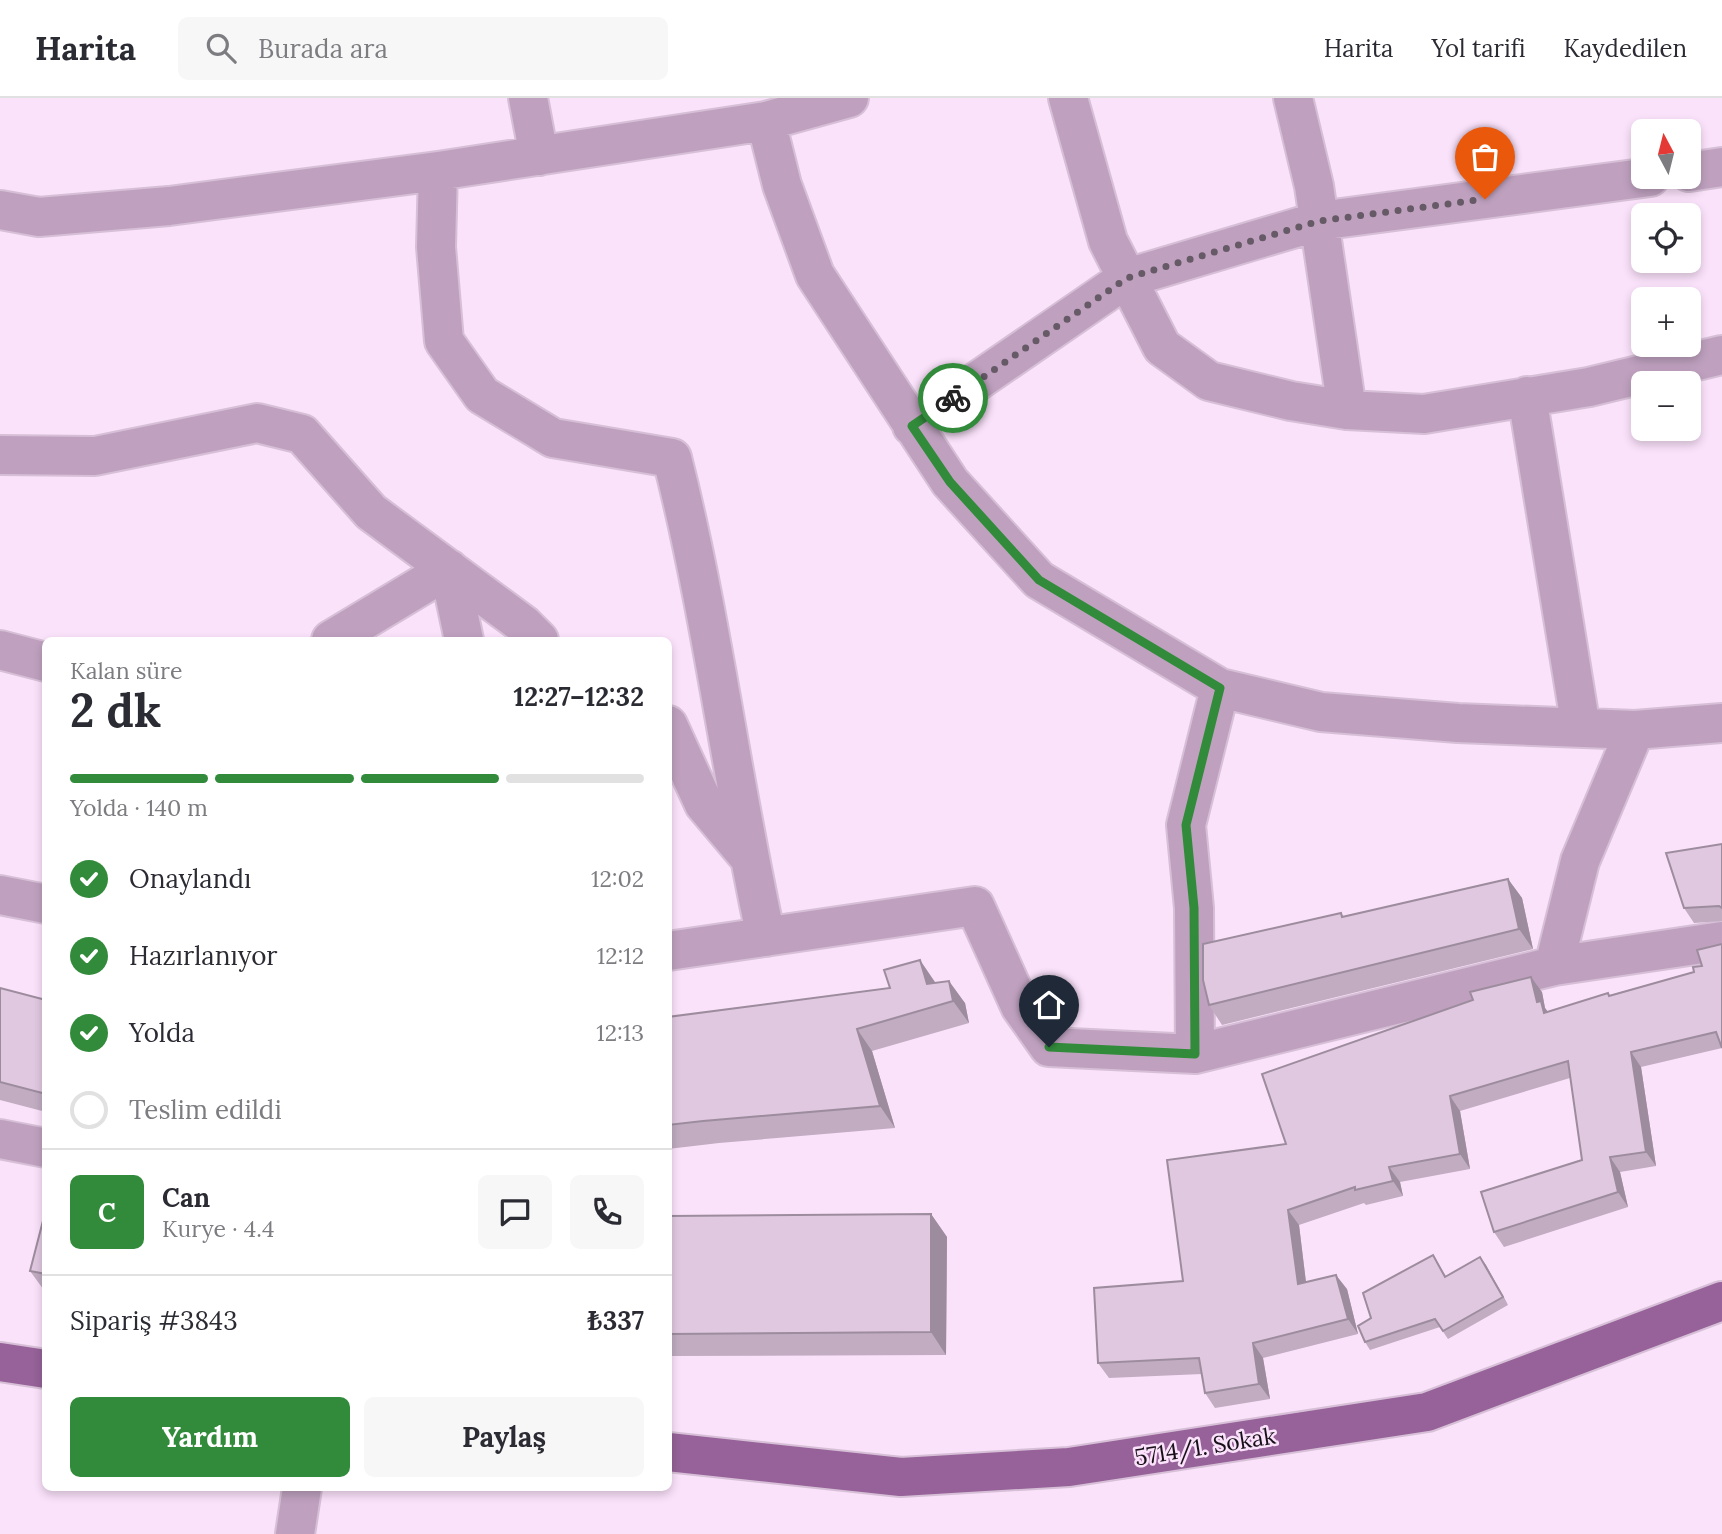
<!DOCTYPE html>
<html lang="tr">
<meta charset="utf-8">
<style>
body{margin:0;font-family:Lora,serif;background:#f7f7f7;color:#2b2b33;height:100vh;display:flex;flex-direction:column;font-size:26px;white-space:nowrap}
*{box-sizing:border-box;margin:0}
p{font-size:23px;color:#7c7c81}
.icon{flex:none;width:38px;height:38px;fill:none;stroke:currentColor;stroke-width:2;stroke-linecap:round;stroke-linejoin:round}
.map{position:relative;flex:1;overflow:hidden}
.panel{position:absolute;left:42px;top:539px;width:630px;height:854px;display:flex;flex-direction:column;background:#fff;border-radius:10px;box-shadow:0 4px 10px #0003}
.panel>*{flex:none}
.needle{width:46px;rotate:353deg}
.buttons{position:absolute;left:1631px;top:21px;display:grid;gap:14px}
.buttons a{display:grid;place-items:center;width:70px;height:70px;border-radius:10px;background:#fff;box-shadow:0 4px 10px #0003;font-size:35px}
.pin{position:absolute;display:grid;place-items:center;width:60px;height:60px;color:#fff;margin:-72px -30px;border-radius:50% 50% 50% 0;rotate:-45deg;box-shadow:0 0 7px #0007}
.pin .icon{rotate:45deg}
.courier{position:absolute;display:grid;place-items:center;width:70px;height:70px;margin:-35px;border:5px solid #328b3b;border-radius:50%;background:#fff;color:#222;box-shadow:0 2px 9px #0007}
.headline em{font-style:normal;font-weight:700}
.headline div{display:flex;flex-direction:column-reverse}
.headline{display:flex;align-items:center;justify-content:space-between;height:119px;padding:0 28px}
h1{font-size:46px;font-weight:700;line-height:52px}
.bar{display:grid;grid-template-columns:repeat(4,1fr);gap:10px 7px;align-content:center;height:84px;padding:0 28px}
.bar i{height:9px;border-radius:5px;background:#e1e1e2}
.bar .current{background:#328b3b}
.bar p{grid-column:span 4}
.line{display:flex;align-items:center;gap:18px;padding:0 28px;border-top:2px solid #e1e1e2}
.line div{flex:1}
.round{display:grid;place-items:center;flex:none;width:74px;height:74px;border-radius:10px;background:#f7f7f7}
ol{padding:0 28px;list-style:none}
li{display:flex;align-items:center;gap:21px;height:77px}
li p{margin-inline-start:auto}
li .icon{padding:7px;border-radius:50%;background:#328b3b;color:#fff;stroke-width:4}
li:last-child{color:#7c7c81}
li i{width:38px;height:38px;border:4px solid #e1e1e2;border-radius:50%}
.primary-button{display:flex;gap:14px;margin-top:auto;padding:14px 28px}
.primary-button a{flex:1;height:80px;border-radius:10px;background:#328b3b;color:#fff;font-size:28px;font-weight:700;line-height:80px;text-align:center}
.primary-button a+a{background:#f7f7f7;color:#2b2b33}
header{display:flex;align-items:center;gap:42px;box-sizing:border-box;height:98px;padding:0 35px;background:#fff;border-bottom:2px solid #e1e1e2}
header strong{font-size:33px}
nav{display:flex;gap:38px;margin-inline-start:auto;font-size:24px}
.search{width:490px;height:63px;background:#f7f7f7;display:flex;align-items:center;gap:18px;box-sizing:border-box;padding:0 24px;border-radius:10px;color:#7c7c81;font-size:26px}
.map>svg:first-child{display:block}
.lines{fill:none;stroke-linecap:round;stroke-linejoin:round}
.minor-casing{stroke:#d7c0d7;stroke-width:42}
.major-casing{stroke:#d7c0d7;stroke-width:42}
.minor{stroke:#bfa1bf;stroke-width:38}
.major{stroke:#966299;stroke-width:38}
.wall{fill:#c1acc2}
.shaded-wall{fill:#9d8c9e}
.building{fill:#e0c8e1;stroke:#9d8c9e;stroke-width:2}
.done{stroke:#675a67;stroke-width:7;stroke-dasharray:0 12.6}
.route{stroke:#328b3b;stroke-width:9}
.labels{text-anchor:middle;dominant-baseline:central;stroke-width:5;stroke-linejoin:round;paint-order:stroke}
.street-label{font-size:23px;fill:#181018;stroke:#fbe2fb}
</style>
<header>
<strong>Harita</strong>
<div class="search"><svg class="icon" aria-label="search" viewBox="0 0 24 24"><circle cx="10" cy="10" r="6"/><path d="M15 15l6 6"/></svg>Burada ara</div>
<nav><a>Harita</a><a>Yol tarifi</a><a>Kaydedilen</a></nav>
</header>
<div class="map">
<svg width="1722" height="1436" viewBox="0 0 1722 1436">
<rect width="100%" height="100%" fill="#fbe2fb"/>
<g class="lines">
<defs>
<path id="minor" d="M 528,0 L 539,58
M 1068,0 L 1108,143 L 1162,249 L 1209,283 L 1291,303 L 1347,312 L 1424,316 L 1589,289 L 1722,257
M 1293,0 L 1314,88 L 1347,312
M 766,23 L 782,87 L 815,177 L 950,384 L 1039,482 L 1220,590
M 438,73 L 436,149 L 444,243 L 482,297 L 553,340 L 672,360 C 712,518 731,679 766,839
M 1689,74 L 1722,69
M 0,112 L 39,119 L 169,108 L 438,73 L 766,23 L 849,0
M 1527,298 L 1581,630
M 912,328 L 1127,180 L 1319,123 L 1650,79
M 0,357 L 95,358 L 257,325 L 302,336 L 371,414 L 524,527 L 539,542
M 331,542 L 449,471 L 464,542
M 0,552 L 46,564
M 668,627 L 704,706 L 747,757
M 0,797 L 46,806
M 668,853 L 975,808 L 1020,908 L 1049,949 L 1195,956 L 1554,868 L 1722,843
M 1554,868 L 1580,763 L 1635,632
M 1195,956 L 1194,810 L 1186,727 L 1220,590 L 1321,614 L 1458,625 L 1635,632 L 1722,625
M 0,1041 L 46,1050
M 295,1436 L 302,1390"/>
<path id="major" d="M 0,1264 L 46,1271
M 668,1354 L 901,1379 L 1069,1369 L 1427,1314 L 1722,1203"/>
</defs>
<!-- minor casing -->
<use href="#minor" class="minor-casing"/>
<!-- major casing -->
<use href="#major" class="major-casing"/>
<!-- minor -->
<use href="#minor" class="minor"/>
<!-- major -->
<use href="#major" class="major"/>
</g>
<!-- wall -->
<path class="wall" d="M 1722,746 L 1722,823 L 1694,825 L 1684,810 Z
M 1508,781 L 1522,800 L 1533,851 L 1222,927 L 1209,907 L 1341,815 L 1344,819 Z
M 1722,846 L 1722,950 L 1641,969 L 1656,1068 L 1620,1074 L 1628,1109 L 1504,1149 L 1494,1134 L 1582,1062 L 1570,980 L 1460,1013 L 1470,1071 L 1400,1084 L 1403,1098 L 1366,1107 L 1364,1105 L 1299,1127 L 1306,1184 L 1347,1191 L 1358,1236 L 1263,1260 L 1270,1301 L 1215,1310 L 1205,1295 L 1202,1276 L 1109,1280 L 1098,1265 L 1183,1183 L 1286,1046 L 1542,894 L 1545,910 L 1548,914 L 1694,874 L 1702,868 Z
M 935,885 L 965,905 L 969,925 L 872,953 L 895,1030 L 719,1045 L 668,1051 L 668,919 Z
M 0,890 L 46,902 L 46,1014 L 0,1002 Z
M 931,1116 L 947,1139 L 946,1257 L 668,1258 L 668,1118 Z
M 1433,1157 L 1446,1178 L 1480,1159 L 1508,1207 L 1448,1241 L 1440,1229 L 1370,1252 L 1365,1244 Z
M 30,1173 L 46,1176 L 46,1195 Z"/>
<!-- shaded-wall -->
<path class="shaded-wall" d="M 1508,781 L 1522,800 L 1533,851 L 1519,831 Z
M 920,862 L 935,884 L 942,908 L 927,886 Z
M 1531,879 L 1542,894 L 1545,910 L 1551,918 L 1555,930 L 1537,904 Z
M 949,883 L 965,905 L 969,925 L 953,903 Z
M 857,931 L 872,953 L 895,1030 L 880,1008 Z
M 1631,954 L 1641,969 L 1656,1068 L 1646,1054 Z
M 1450,998 L 1460,1013 L 1470,1071 L 1460,1056 Z
M 1610,1059 L 1620,1074 L 1628,1109 L 1618,1094 Z
M 1389,1069 L 1400,1084 L 1403,1098 L 1393,1083 Z
M 1288,1112 L 1299,1127 L 1308,1201 L 1298,1186 Z
M 931,1116 L 947,1139 L 946,1257 L 931,1234 Z
M 1480,1159 L 1486,1167 L 1508,1207 L 1503,1199 Z
M 1336,1177 L 1347,1191 L 1358,1236 L 1348,1221 Z
M 1253,1245 L 1263,1260 L 1270,1301 L 1259,1286 Z"/>
<!-- building -->
<path class="building" d="M 1722,746 L 1722,810 L 1719,808 L 1684,810 L 1666,755 Z
M 1508,781 L 1519,831 L 1209,907 L 1203,882 L 1203,846 L 1341,815 L 1342,819 Z
M 1722,846 L 1722,950 L 1716,934 L 1631,954 L 1646,1054 L 1610,1059 L 1618,1094 L 1494,1134 L 1481,1094 L 1582,1062 L 1568,963 L 1450,998 L 1460,1056 L 1389,1069 L 1393,1083 L 1355,1092 L 1355,1089 L 1288,1112 L 1298,1186 L 1336,1177 L 1348,1221 L 1253,1245 L 1259,1286 L 1205,1295 L 1199,1260 L 1098,1265 L 1094,1190 L 1183,1183 L 1167,1062 L 1286,1046 L 1262,976 L 1473,902 L 1470,894 L 1531,879 L 1537,904 L 1541,903 L 1544,915 L 1608,895 L 1609,898 L 1694,874 L 1693,869 L 1702,868 L 1697,852 Z
M 920,862 L 927,886 L 949,883 L 953,903 L 857,931 L 880,1008 L 703,1023 L 668,1027 L 668,919 L 890,890 L 884,872 Z
M 0,890 L 46,902 L 46,996 L 0,984 Z
M 46,1111 L 46,1176 L 30,1173 Z
M 931,1116 L 931,1234 L 668,1236 L 668,1118 Z
M 1433,1157 L 1445,1179 L 1480,1159 L 1503,1199 L 1443,1233 L 1435,1221 L 1365,1244 L 1358,1228 L 1371,1220 L 1363,1195 Z"/>
<g class="lines">
<!-- done -->
<path class="done" d="M 953,300 L 1127,180 L 1319,123 L 1485,101"/>
<!-- route -->
<path class="route" d="M 953,300 L 912,328 L 950,384 L 1039,482 L 1220,590 L 1186,727 L 1194,810 L 1195,956 L 1049,949"/>
</g>
<g class="labels">
<!-- street labels -->
<g class="street-label">
<text transform="translate(1205 1348) rotate(-9)">5714/1. Sokak</text>
</g>
</g>
</svg>
<div class="buttons">
<a><svg class="needle" viewBox="-14 -14 28 28"><path d="M0-13l5 13h-10z" fill="#e53935"/><path d="M0 13l5-13h-10z" fill="#7c7c81"/></svg></a>
<a><svg class="icon" aria-label="locate" viewBox="0 0 24 24"><circle cx="12" cy="12" r="6"/><path d="M12 2v4M12 18v4M2 12h4M18 12h4"/></svg></a>
<a>+</a>
<a>−</a>
</div>
<div class="pin" style="left:1485px;top:101px;background:#ea580c"><svg class="icon" aria-label="bag" viewBox="0 0 24 24"><path d="M5 8h14l-1 12H6zM9 8a3 3 0 0 1 6 0"/></svg></div>
<div class="pin" style="left:1049px;top:949px;background:#1f2937"><svg class="icon" aria-label="home" viewBox="0 0 24 24"><path d="M3 11l9-7 9 7M6 9v11h12V9"/></svg></div>
<div class="courier" style="left:953px;top:300px"><svg class="icon" aria-label="bike" viewBox="0 0 24 24"><circle cx="6" cy="16" r="4"/><circle cx="18" cy="16" r="4"/><path d="M6 16l4-8h5l3 8M10 8l3 8H6M13 5h3"/></svg></div>
<section class="panel">
<div class="headline"><div><h1>2 dk</h1><p>Kalan süre</p></div><em>12:27–12:32</em></div>
<div class="bar"><i class="current"></i><i class="current"></i><i class="current"></i><i></i><p>Yolda · 140 m</p></div>
<ol>
<li><svg class="icon" aria-label="check" viewBox="0 0 24 24"><path d="M5 12l5 5 9-10"/></svg>Onaylandı<p>12:02</p></li>
<li><svg class="icon" aria-label="check" viewBox="0 0 24 24"><path d="M5 12l5 5 9-10"/></svg>Hazırlanıyor<p>12:12</p></li>
<li><svg class="icon" aria-label="check" viewBox="0 0 24 24"><path d="M5 12l5 5 9-10"/></svg>Yolda<p>12:13</p></li>
<li><i></i>Teslim edildi</li>
</ol>
<div class="line" style="height:126px"><b class="round" style="background:#328b3b;color:#fff">C</b><div><b>Can</b><p>Kurye · 4.4</p></div><a class="round"><svg class="icon" aria-label="chat" viewBox="0 0 24 24"><path d="M4 5h16v11H9l-5 4z"/></svg></a><a class="round"><svg class="icon" aria-label="phone" viewBox="0 0 24 24"><path d="M5 4h4l2 5-3 2q2 4 5 5l2-3 5 2v4C11 20 4 13 5 4z"/></svg></a></div>
<div class="line" style="height:91px"><div>Sipariş #3843</div><b>₺337</b></div>
<div class="primary-button"><a>Yardım</a><a>Paylaş</a></div>
</section>
</div>
